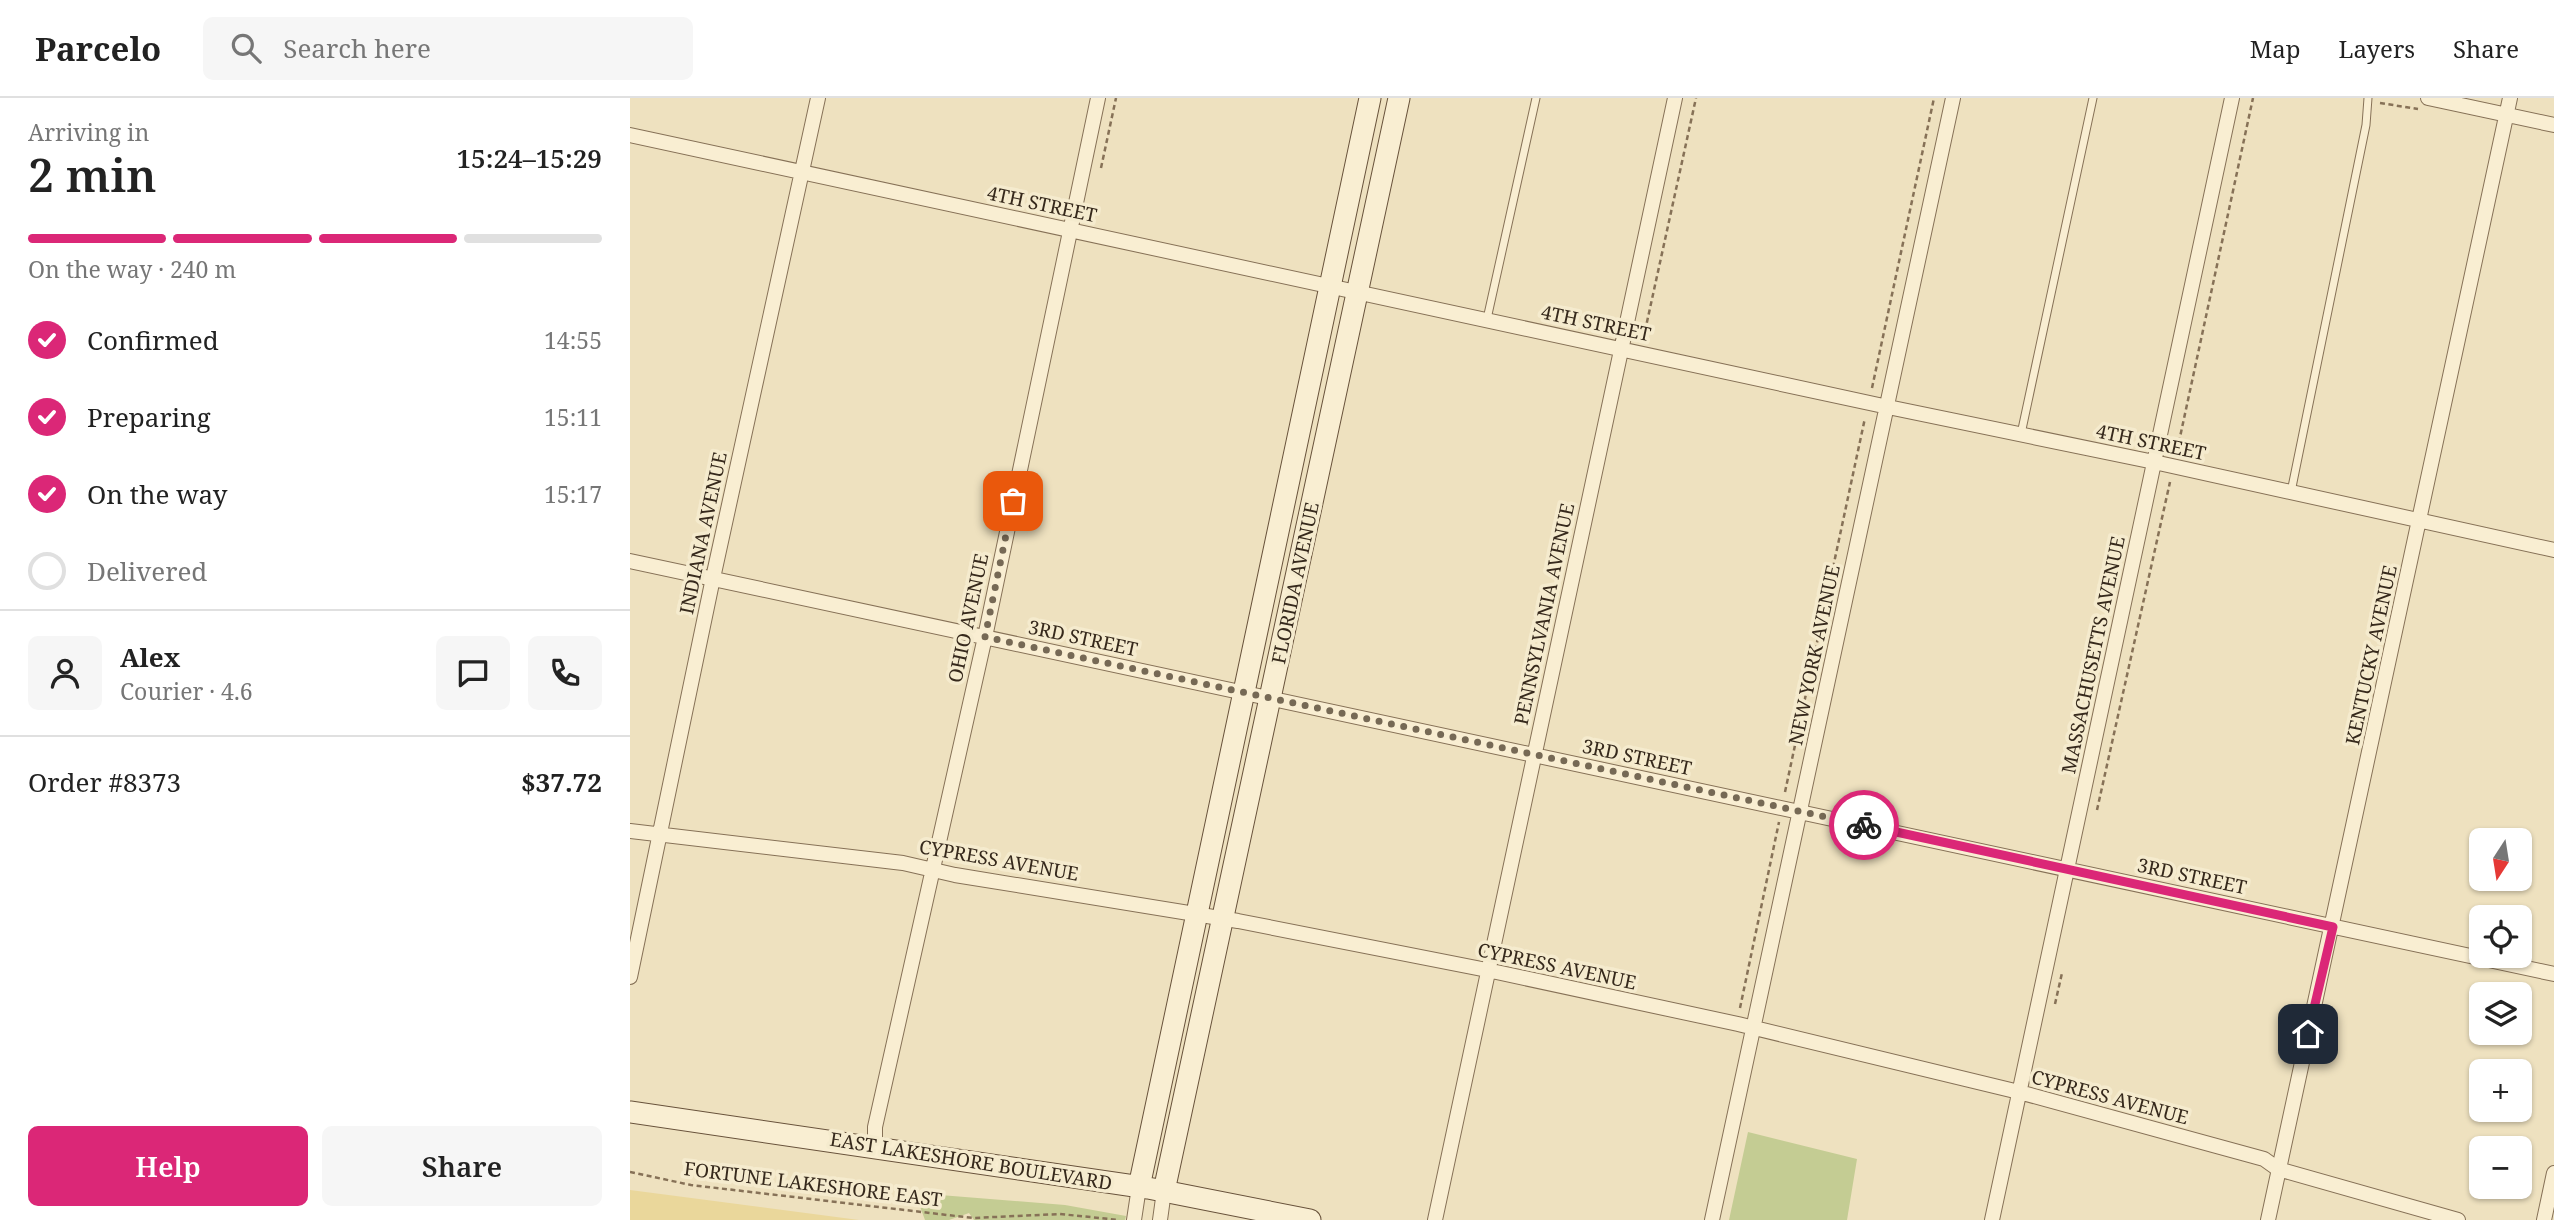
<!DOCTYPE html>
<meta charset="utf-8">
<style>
body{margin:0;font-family:"Noto Serif",serif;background:#f6f6f6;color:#222;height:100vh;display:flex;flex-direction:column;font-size:26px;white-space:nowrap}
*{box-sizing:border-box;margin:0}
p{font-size:23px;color:#767676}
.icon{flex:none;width:38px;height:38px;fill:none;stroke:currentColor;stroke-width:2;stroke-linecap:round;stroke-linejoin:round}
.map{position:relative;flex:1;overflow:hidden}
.panel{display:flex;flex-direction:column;background:#fff;width:630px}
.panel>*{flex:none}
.needle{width:46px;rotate:192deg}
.fabs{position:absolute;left:1839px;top:730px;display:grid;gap:14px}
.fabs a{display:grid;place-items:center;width:63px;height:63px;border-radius:10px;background:#fff;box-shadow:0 2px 5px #0004;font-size:35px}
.pin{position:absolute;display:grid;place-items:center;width:60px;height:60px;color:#fff;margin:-30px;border-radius:14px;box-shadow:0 4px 10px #0006}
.courier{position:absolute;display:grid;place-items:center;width:70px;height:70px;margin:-35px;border:5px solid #db2777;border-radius:50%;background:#fff;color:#222;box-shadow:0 2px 9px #0007}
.summary em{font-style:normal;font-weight:600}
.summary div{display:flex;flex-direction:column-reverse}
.summary{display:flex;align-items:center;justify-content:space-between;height:119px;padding:0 28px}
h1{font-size:46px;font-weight:600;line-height:52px}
.bar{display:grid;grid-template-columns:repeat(4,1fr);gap:10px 7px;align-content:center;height:84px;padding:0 28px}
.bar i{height:9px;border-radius:5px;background:#e0e0e0}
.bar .active{background:#db2777}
.bar p{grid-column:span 4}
.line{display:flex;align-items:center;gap:18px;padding:0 28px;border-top:2px solid #e0e0e0}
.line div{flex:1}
.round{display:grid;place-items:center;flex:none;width:74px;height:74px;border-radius:10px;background:#f6f6f6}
ol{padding:0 28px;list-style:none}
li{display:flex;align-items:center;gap:21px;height:77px}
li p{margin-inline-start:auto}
li .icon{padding:7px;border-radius:50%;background:#db2777;color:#fff;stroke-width:4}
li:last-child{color:#767676}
li i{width:38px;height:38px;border:4px solid #e0e0e0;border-radius:50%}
.action{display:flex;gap:14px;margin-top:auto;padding:14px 28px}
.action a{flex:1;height:80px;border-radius:10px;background:#db2777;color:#fff;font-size:28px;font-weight:600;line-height:80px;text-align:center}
.action a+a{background:#f6f6f6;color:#222}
header{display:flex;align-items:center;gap:42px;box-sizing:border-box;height:98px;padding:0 35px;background:#fff;border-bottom:2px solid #e0e0e0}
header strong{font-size:33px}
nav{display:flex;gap:38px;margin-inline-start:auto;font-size:24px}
.search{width:490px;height:63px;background:#f6f6f6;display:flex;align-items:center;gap:18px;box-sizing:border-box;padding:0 24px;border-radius:10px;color:#767676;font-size:26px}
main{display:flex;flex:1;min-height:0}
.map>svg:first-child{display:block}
.green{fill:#c4cc93}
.sand{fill:#ead79b}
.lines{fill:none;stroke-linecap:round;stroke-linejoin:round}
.lane-casing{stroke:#867157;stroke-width:9}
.street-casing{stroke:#867157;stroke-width:16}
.secondary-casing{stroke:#68523b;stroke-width:23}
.path{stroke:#867157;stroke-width:2.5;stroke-dasharray:5 3.5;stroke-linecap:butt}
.lane{stroke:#f9eed2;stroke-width:7}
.street{stroke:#f9eed2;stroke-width:14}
.secondary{stroke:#f9eed2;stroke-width:21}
.done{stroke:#766955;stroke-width:7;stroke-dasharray:0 12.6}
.route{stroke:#db2777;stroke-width:9}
.labels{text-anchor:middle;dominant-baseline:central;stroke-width:7;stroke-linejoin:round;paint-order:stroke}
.street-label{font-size:19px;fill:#36291c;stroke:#f5ebce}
</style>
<header>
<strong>Parcelo</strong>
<div class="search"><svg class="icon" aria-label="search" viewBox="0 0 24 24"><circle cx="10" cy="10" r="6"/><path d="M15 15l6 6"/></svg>Search here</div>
<nav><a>Map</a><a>Layers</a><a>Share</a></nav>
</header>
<main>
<section class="panel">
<div class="summary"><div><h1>2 min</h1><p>Arriving in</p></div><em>15:24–15:29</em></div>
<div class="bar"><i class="active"></i><i class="active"></i><i class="active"></i><i></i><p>On the way · 240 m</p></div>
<ol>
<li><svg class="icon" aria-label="check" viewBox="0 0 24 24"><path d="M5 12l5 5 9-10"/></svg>Confirmed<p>14:55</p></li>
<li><svg class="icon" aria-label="check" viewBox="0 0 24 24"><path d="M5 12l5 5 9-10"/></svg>Preparing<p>15:11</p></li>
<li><svg class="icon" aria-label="check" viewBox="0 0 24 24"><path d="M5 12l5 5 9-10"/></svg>On the way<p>15:17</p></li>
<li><i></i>Delivered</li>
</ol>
<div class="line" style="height:126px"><a class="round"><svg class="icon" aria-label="person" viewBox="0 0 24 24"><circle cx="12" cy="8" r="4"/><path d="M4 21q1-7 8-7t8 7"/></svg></a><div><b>Alex</b><p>Courier · 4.6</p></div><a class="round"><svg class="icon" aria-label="chat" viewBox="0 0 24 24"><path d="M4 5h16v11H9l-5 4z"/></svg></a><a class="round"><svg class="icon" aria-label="phone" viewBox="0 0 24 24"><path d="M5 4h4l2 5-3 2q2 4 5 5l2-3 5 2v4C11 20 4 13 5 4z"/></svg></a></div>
<div class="line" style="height:91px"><div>Order #8373</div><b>$37.72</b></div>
<div class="action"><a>Help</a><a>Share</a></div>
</section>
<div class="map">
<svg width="1924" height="1122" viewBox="0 0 1924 1122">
<rect width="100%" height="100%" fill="#eee1bf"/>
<!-- green -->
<path class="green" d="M 1118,1034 L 1227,1061 L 1217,1122 L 1099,1122 Z
M 285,1095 L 435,1107 L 496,1118 L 495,1122 L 344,1122 L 339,1115 L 319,1122 L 295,1122 Z"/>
<!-- sand -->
<path class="sand" d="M 0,1092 L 229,1122 L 0,1122 Z"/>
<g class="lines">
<defs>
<path id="lane" d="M 857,221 L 906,0
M 1391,336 L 1463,0
M 1661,394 L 1736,27 L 1738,0"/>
<path id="street" d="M 1798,0 L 1924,27
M 0,37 L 1258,309 L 1524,364 L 1924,452
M 0,463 L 1924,876
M 0,733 L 273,765 L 325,777 L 608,823 L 857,872 L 1108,926 L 1389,994 L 1634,1061 L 1648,1071 L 1828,1122
M 0,879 L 83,480 L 188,0
M 245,1048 L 245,1029 L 355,539 L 468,0
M 504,1122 L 509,1089
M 530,1122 L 534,1093
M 805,1122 L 1045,0
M 1082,1122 L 1323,0
M 1362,1122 L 1602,0
M 1638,1122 L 1880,0
M 1914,1122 L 1924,1075"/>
<path id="secondary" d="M 0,1014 L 518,1090 L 680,1122
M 509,1089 L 740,0
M 534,1093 L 769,0"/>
</defs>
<!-- lane casing -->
<use href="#lane" class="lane-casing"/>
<!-- street casing -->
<use href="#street" class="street-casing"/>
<!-- secondary casing -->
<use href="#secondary" class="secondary-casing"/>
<!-- path -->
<path class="path" d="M 1750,5 L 1788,11
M 471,70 L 486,0
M 1015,233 L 1066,0
M 1242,290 L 1304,0
M 1547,353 L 1623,0
M 1155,694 L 1235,320
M 1467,712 L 1540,384
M 1425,906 L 1432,875
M 1110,910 L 1149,724
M 0,1074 L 61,1087 L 343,1120 L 430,1116 L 489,1122"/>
<!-- lane -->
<use href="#lane" class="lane"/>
<!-- street -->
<use href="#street" class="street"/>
<!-- secondary -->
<use href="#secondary" class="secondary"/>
</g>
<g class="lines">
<!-- done -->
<path class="done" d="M 383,403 L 355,539 L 1234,727"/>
<!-- route -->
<path class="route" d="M 1234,727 L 1703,829 L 1678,936"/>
</g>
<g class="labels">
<!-- street labels -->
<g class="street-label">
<text transform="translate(412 106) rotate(12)">4TH STREET</text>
<text transform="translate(966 225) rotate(12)">4TH STREET</text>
<text transform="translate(1521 344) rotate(12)">4TH STREET</text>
<text transform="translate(73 435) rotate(-78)">INDIANA AVENUE</text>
<text transform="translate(665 485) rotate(-78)">FLORIDA AVENUE</text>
<text transform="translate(914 516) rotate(-78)">PENNSYLVANIA AVENUE</text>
<text transform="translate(338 520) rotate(-78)">OHIO AVENUE</text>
<text transform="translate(453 540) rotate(12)">3RD STREET</text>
<text transform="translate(1184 557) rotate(-78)">NEW YORK AVENUE</text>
<text transform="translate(1463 557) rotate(-78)">MASSACHUSETTS AVENUE</text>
<text transform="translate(1741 557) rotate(-78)">KENTUCKY AVENUE</text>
<text transform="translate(1007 659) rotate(12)">3RD STREET</text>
<text transform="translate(369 762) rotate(10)">CYPRESS AVENUE</text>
<text transform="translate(1562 778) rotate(12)">3RD STREET</text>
<text transform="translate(927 868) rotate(12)">CYPRESS AVENUE</text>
<text transform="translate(1480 999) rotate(15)">CYPRESS AVENUE</text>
<text transform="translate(341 1063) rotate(9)">EAST LAKESHORE BOULEVARD</text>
<text transform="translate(183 1086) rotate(7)">FORTUNE LAKESHORE EAST</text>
</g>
</g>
</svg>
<div class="fabs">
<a><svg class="needle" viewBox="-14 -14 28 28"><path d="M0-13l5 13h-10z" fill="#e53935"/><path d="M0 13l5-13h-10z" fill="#767676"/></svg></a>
<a><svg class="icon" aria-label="locate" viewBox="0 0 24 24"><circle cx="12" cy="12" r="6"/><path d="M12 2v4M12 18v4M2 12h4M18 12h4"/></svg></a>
<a><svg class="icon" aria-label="layers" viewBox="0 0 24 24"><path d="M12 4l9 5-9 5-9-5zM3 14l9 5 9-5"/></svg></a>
<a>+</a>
<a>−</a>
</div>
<div class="pin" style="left:383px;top:403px;background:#ea580c"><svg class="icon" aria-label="bag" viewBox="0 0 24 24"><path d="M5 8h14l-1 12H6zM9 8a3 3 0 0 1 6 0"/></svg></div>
<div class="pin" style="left:1678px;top:936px;background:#1f2937"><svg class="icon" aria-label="home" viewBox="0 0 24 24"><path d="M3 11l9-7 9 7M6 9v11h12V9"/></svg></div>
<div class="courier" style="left:1234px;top:727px"><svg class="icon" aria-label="bike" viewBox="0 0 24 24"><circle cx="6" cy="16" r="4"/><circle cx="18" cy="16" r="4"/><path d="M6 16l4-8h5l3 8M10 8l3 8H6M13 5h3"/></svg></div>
</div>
</main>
